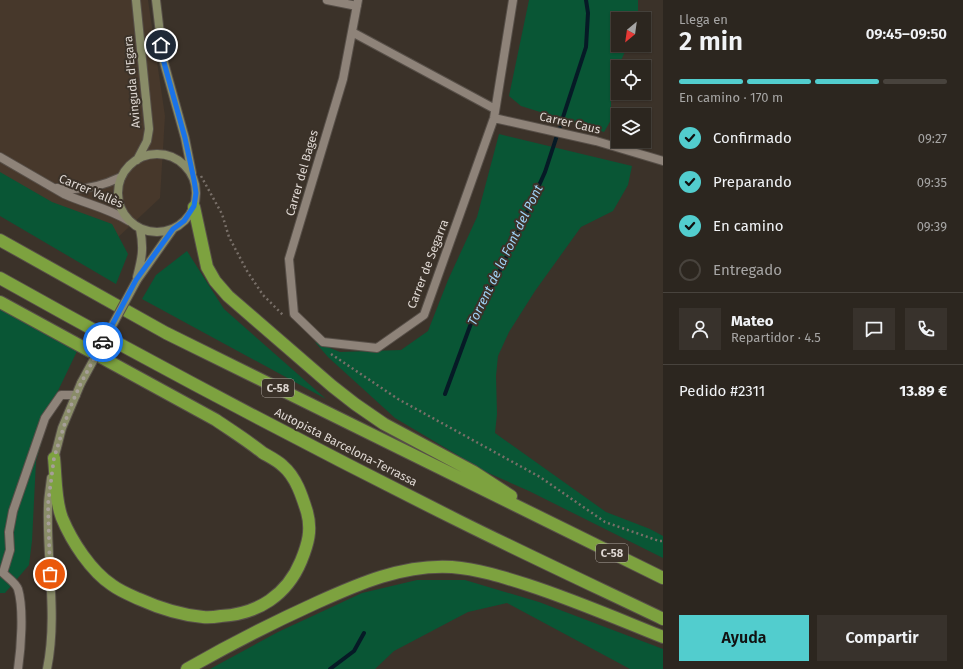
<!DOCTYPE html>
<html lang="es">
<meta charset="utf-8">
<style>
body{margin:0;font-family:"Fira Sans",sans-serif;background:#38322c;color:#f1f3f6;height:100vh;display:flex;flex-direction:column;font-size:15px;white-space:nowrap}
*{box-sizing:border-box;margin:0}
p{font-size:13px;color:#a6a5a4}
.icon{flex:none;width:22px;height:22px;fill:none;stroke:currentColor;stroke-width:2;stroke-linecap:round;stroke-linejoin:round}
.map{position:relative;flex:1;overflow:hidden}
.drawer{display:flex;flex-direction:column;background:#2c261f;width:300px}
.drawer>*{flex:none}
.needle{width:26px;rotate:209deg}
.tools{position:absolute;left:611px;top:12px;display:grid;gap:8px}
.tools a{display:grid;place-items:center;width:40px;height:40px;border-radius:0px;background:#2c261f;box-shadow:0 1px 3px #0004,0 0 0 1px #48433d;font-size:20px}
.pin{position:absolute;display:grid;place-items:center;width:34px;height:34px;color:#fff;margin:-17px;border:2px solid #fff;border-radius:50%;box-shadow:0 1px 4px #0007}
.courier{position:absolute;display:grid;place-items:center;width:40px;height:40px;margin:-20px;border:3px solid #1a73e8;border-radius:50%;background:#fff;color:#222;box-shadow:0 1px 5px #0007}
.headline em{font-style:normal;font-weight:600}
.headline div{display:flex;flex-direction:column-reverse}
.headline{display:flex;align-items:center;justify-content:space-between;height:68px;padding:0 16px}
h1{font-size:26px;font-weight:600;line-height:30px}
.bar{display:grid;grid-template-columns:repeat(4,1fr);gap:6px 4px;align-content:center;height:48px;padding:0 16px}
.bar i{height:5px;border-radius:3px;background:#48433d}
.bar .current{background:#52cdce}
.bar p{grid-column:span 4}
.line{display:flex;align-items:center;gap:10px;padding:0 16px;border-top:1px solid #48433d}
.line div{flex:1}
.round{display:grid;place-items:center;flex:none;width:42px;height:42px;border-radius:0px;background:#38322c}
ol{padding:0 16px;list-style:none}
li{display:flex;align-items:center;gap:12px;height:44px}
li p{margin-inline-start:auto}
li .icon{padding:4px;border-radius:50%;background:#52cdce;color:#111;stroke-width:4}
li:last-child{color:#a6a5a4}
li i{width:22px;height:22px;border:2px solid #48433d;border-radius:50%}
.action{display:flex;gap:8px;margin-top:auto;padding:8px 16px}
.action a{flex:1;height:46px;border-radius:0px;background:#52cdce;color:#111;font-size:16px;font-weight:600;line-height:46px;text-align:center}
.action a+a{background:#38322c;color:#f1f3f6}
main{display:flex;flex:1;min-height:0}
.map>svg:first-child{display:block}
.built{fill:#47382b}
.green{fill:#095635}
.lines{fill:none;stroke-linecap:round;stroke-linejoin:round}
.stream{stroke:#061a26;stroke-width:4}
.street-casing{stroke:#574f48;stroke-width:10}
.secondary-casing{stroke:#574f48;stroke-width:10}
.highway-casing{stroke:#574f48;stroke-width:14}
.path{stroke:#786f68;stroke-width:2.5;stroke-dasharray:2 3;stroke-linecap:butt}
.street{stroke:#8e8379;stroke-width:8}
.secondary{stroke:#898c68;stroke-width:8}
.highway{stroke:#7da23f;stroke-width:12}
.secondary-bridge-casing{stroke:#574f48;stroke-width:10;stroke-linecap:butt}
.secondary-bridge{stroke:#898c68;stroke-width:8}
.done{stroke:#a69e98;stroke-width:4;stroke-dasharray:0 7.2}
.route{stroke:#1a73e8;stroke-width:5}
.labels{text-anchor:middle;dominant-baseline:central;stroke-width:4;stroke-linejoin:round;paint-order:stroke}
.shield{fill:#3b3229;stroke:#aea6a0;stroke-width:1}
.shield-label{font-size:11px;font-weight:bold;fill:#dfd8d3}
.street-label{font-size:12px;fill:#dfd8d3;stroke:#3b3229}
.water-label{font-size:13px;font-style:italic;fill:#a0d2f6;stroke:#3b3229}
</style>
<main>
<div class="map">
<svg width="663" height="669" viewBox="0 0 663 669">
<rect width="100%" height="100%" fill="#3b3229"/>
<!-- built -->
<path class="built" d="M 0,0 L 148,0 L 165,116 L 160,198 L 115,240 L 0,197 Z"/>
<!-- green -->
<path class="green" d="M 529,0 L 638,0 L 638,19 L 618,19 L 618,45 L 628,45 L 618,67 L 611,95 L 611,120 L 604,132 L 521,106 L 509,96 Z
M 499,134 L 632,166 L 628,185 L 613,211 L 581,227 L 535,291 L 509,332 L 498,356 L 496,376 L 497,414 L 495,433 L 606,512 L 650,529 L 663,536 L 663,558 L 529,491 L 486,472 L 395,418 L 328,357 L 315,342 L 340,352 L 401,350 L 428,331 L 448,280 L 477,217 Z
M 0,172 L 52,202 L 112,224 L 128,254 L 116,284 L 0,216 Z
M 187,251 L 224,309 L 326,399 L 142,299 L 156,275 Z
M 0,303 L 81,343 L 54,399 L 36,461 L 32,541 L 29,565 L 5,593 L 0,593 Z
M 417,580 L 465,580 L 539,602 L 663,649 L 663,669 L 630,669 L 507,603 L 468,612 L 394,651 L 375,669 L 210,669 L 278,632 L 362,593 Z"/>
<g class="lines">
<!-- stream -->
<path class="stream" d="M 445,394 L 473,318 L 490,291 L 515,239 L 545,172 L 586,47 L 588,13 L 586,0
M 330,669 L 354,651 L 364,633"/>
<defs>
<path id="street" d="M 327,0 L 357,6
M 358,0 L 343,79 L 289,259 L 294,314 L 323,342 L 377,348 L 424,315 L 494,118 L 513,0
M 352,32 L 495,109
M 494,118 L 596,141 L 663,161
M 0,157 L 64,194 C 86,204 108,208 129,221
M 57,188 C 80,192 100,187 121,177
M 18,669 C 21,648 24,609 18,589 C 16,583 7,577 3,573 L 10,550 L 9,532 L 13,511 L 45,418 L 61,395 L 76,395"/>
<path id="secondary" d="M 136,0 L 149,129 L 147,141 L 137,160
M 156,0 L 163,59 L 185,138 L 192,173
M118 193a39 39 0 1 1 78 0a39 39 0 1 1-78 0Z
M 137,277 C 142,258 144,248 140,229
M 137,280 L 173,229
M 53,463 L 62,428 L 81,383
M 47,669 C 58,615 46,560 48,506 C 48,497 50,488 51,478"/>
<path id="highway" d="M 194,207 L 207,267 L 215,281 L 228,296 L 332,386 L 355,404 L 384,424 L 474,472 L 511,496
M 0,240 L 166,333 L 663,578
M 0,278 C 150,362 303,443 457,520 C 525,554 594,586 663,619
M 0,302 L 216,420 C 232,431 248,441 263,453 C 270,457 278,461 283,466 C 296,477 302,496 307,512 C 312,530 308,544 301,561 C 287,595 258,614 221,616 C 215,617 209,618 203,617 C 181,615 159,608 139,599 C 130,595 120,591 112,585 C 91,571 72,542 62,518 C 55,500 56,477 54,458
M 187,669 C 229,645 272,623 316,603 C 358,584 403,564 452,567 C 478,569 503,577 528,585 C 574,600 618,619 663,637"/>
</defs>
<!-- street casing -->
<use href="#street" class="street-casing"/>
<!-- secondary casing -->
<use href="#secondary" class="secondary-casing"/>
<!-- highway casing -->
<use href="#highway" class="highway-casing"/>
<!-- path -->
<path class="path" d="M 201,176 L 222,214 L 229,237 L 247,271 L 263,295 L 284,316
M 331,354 L 398,399 L 540,477 L 605,522 L 659,541 L 663,541"/>
<!-- street -->
<use href="#street" class="street"/>
<!-- secondary -->
<use href="#secondary" class="secondary"/>
<!-- highway -->
<use href="#highway" class="highway"/>
<defs>
<path id="secondary-bridge" d="M 81,383 L 137,280"/>
</defs>
<!-- secondary-bridge casing -->
<use href="#secondary-bridge" class="secondary-bridge-casing"/>
<!-- secondary-bridge -->
<use href="#secondary-bridge" class="secondary-bridge"/>
</g>
<g class="lines">
<!-- done -->
<path class="done" d="M 50,574 L 48,504 L 54,458 L 69,410 L 81,383 L 103,342"/>
<!-- route -->
<path class="route" d="M 103,342 L 136,280 L 173,229 L 184,221 L 194,206 L 196,193 L 194,180 L 185,138 L 163,59 L 161,45"/>
</g>
<g class="labels">
<!-- shield labels -->
<g class="shield">
<rect x="262" y="379" width="32" height="18" rx="3"/>
<rect x="596" y="544" width="32" height="18" rx="3"/>
</g>
<g class="shield-label">
<text x="278" y="388">C-58</text>
<text x="612" y="553">C-58</text>
</g>
<!-- street labels -->
<g class="street-label">
<text transform="translate(132 82) rotate(-95)">Avinguda d'Egara</text>
<text transform="translate(570 123) rotate(13)">Carrer Caus</text>
<text transform="translate(302 173) rotate(-74)">Carrer del Bages</text>
<text transform="translate(91 191) rotate(23)">Carrer Vallès</text>
<text transform="translate(428 264) rotate(-69)">Carrer de Segarra</text>
<text transform="translate(346 447) rotate(27)">Autopista Barcelona-Terrassa</text>
</g>
<!-- water labels -->
<g class="water-label">
<text transform="translate(505 255) rotate(-64)">Torrent de la Font del Pont</text>
</g>
</g>
</svg>
<div class="tools">
<a><svg class="needle" viewBox="-14 -14 28 28"><path d="M0-13l5 13h-10z" fill="#e53935"/><path d="M0 13l5-13h-10z" fill="#a6a5a4"/></svg></a>
<a><svg class="icon" aria-label="locate" viewBox="0 0 24 24"><circle cx="12" cy="12" r="6"/><path d="M12 2v4M12 18v4M2 12h4M18 12h4"/></svg></a>
<a><svg class="icon" aria-label="layers" viewBox="0 0 24 24"><path d="M12 4l9 5-9 5-9-5zM3 14l9 5 9-5"/></svg></a>
</div>
<div class="pin" style="left:50px;top:574px;background:#ea580c"><svg class="icon" aria-label="bag" viewBox="0 0 24 24"><path d="M5 8h14l-1 12H6zM9 8a3 3 0 0 1 6 0"/></svg></div>
<div class="pin" style="left:161px;top:45px;background:#1f2937"><svg class="icon" aria-label="home" viewBox="0 0 24 24"><path d="M3 11l9-7 9 7M6 9v11h12V9"/></svg></div>
<div class="courier" style="left:103px;top:342px"><svg class="icon" aria-label="car" viewBox="0 0 24 24"><path d="M5 17H2v-5l4-1 3-4h7l3 4 3 1v5h-3M9 17h6M6 11h13"/><circle cx="7" cy="17" r="2"/><circle cx="17" cy="17" r="2"/></svg></div>
</div>
<section class="drawer">
<div class="headline"><div><h1>2 min</h1><p>Llega en</p></div><em>09:45–09:50</em></div>
<div class="bar"><i class="current"></i><i class="current"></i><i class="current"></i><i></i><p>En camino · 170 m</p></div>
<ol>
<li><svg class="icon" aria-label="check" viewBox="0 0 24 24"><path d="M5 12l5 5 9-10"/></svg>Confirmado<p>09:27</p></li>
<li><svg class="icon" aria-label="check" viewBox="0 0 24 24"><path d="M5 12l5 5 9-10"/></svg>Preparando<p>09:35</p></li>
<li><svg class="icon" aria-label="check" viewBox="0 0 24 24"><path d="M5 12l5 5 9-10"/></svg>En camino<p>09:39</p></li>
<li><i></i>Entregado</li>
</ol>
<div class="line" style="height:72px"><a class="round"><svg class="icon" aria-label="person" viewBox="0 0 24 24"><circle cx="12" cy="8" r="4"/><path d="M4 21q1-7 8-7t8 7"/></svg></a><div><b>Mateo</b><p>Repartidor · 4.5</p></div><a class="round"><svg class="icon" aria-label="chat" viewBox="0 0 24 24"><path d="M4 5h16v11H9l-5 4z"/></svg></a><a class="round"><svg class="icon" aria-label="phone" viewBox="0 0 24 24"><path d="M5 4h4l2 5-3 2q2 4 5 5l2-3 5 2v4C11 20 4 13 5 4z"/></svg></a></div>
<div class="line" style="height:52px"><div>Pedido #2311</div><b>13.89 €</b></div>
<div class="action"><a>Ayuda</a><a>Compartir</a></div>
</section>
</main>
